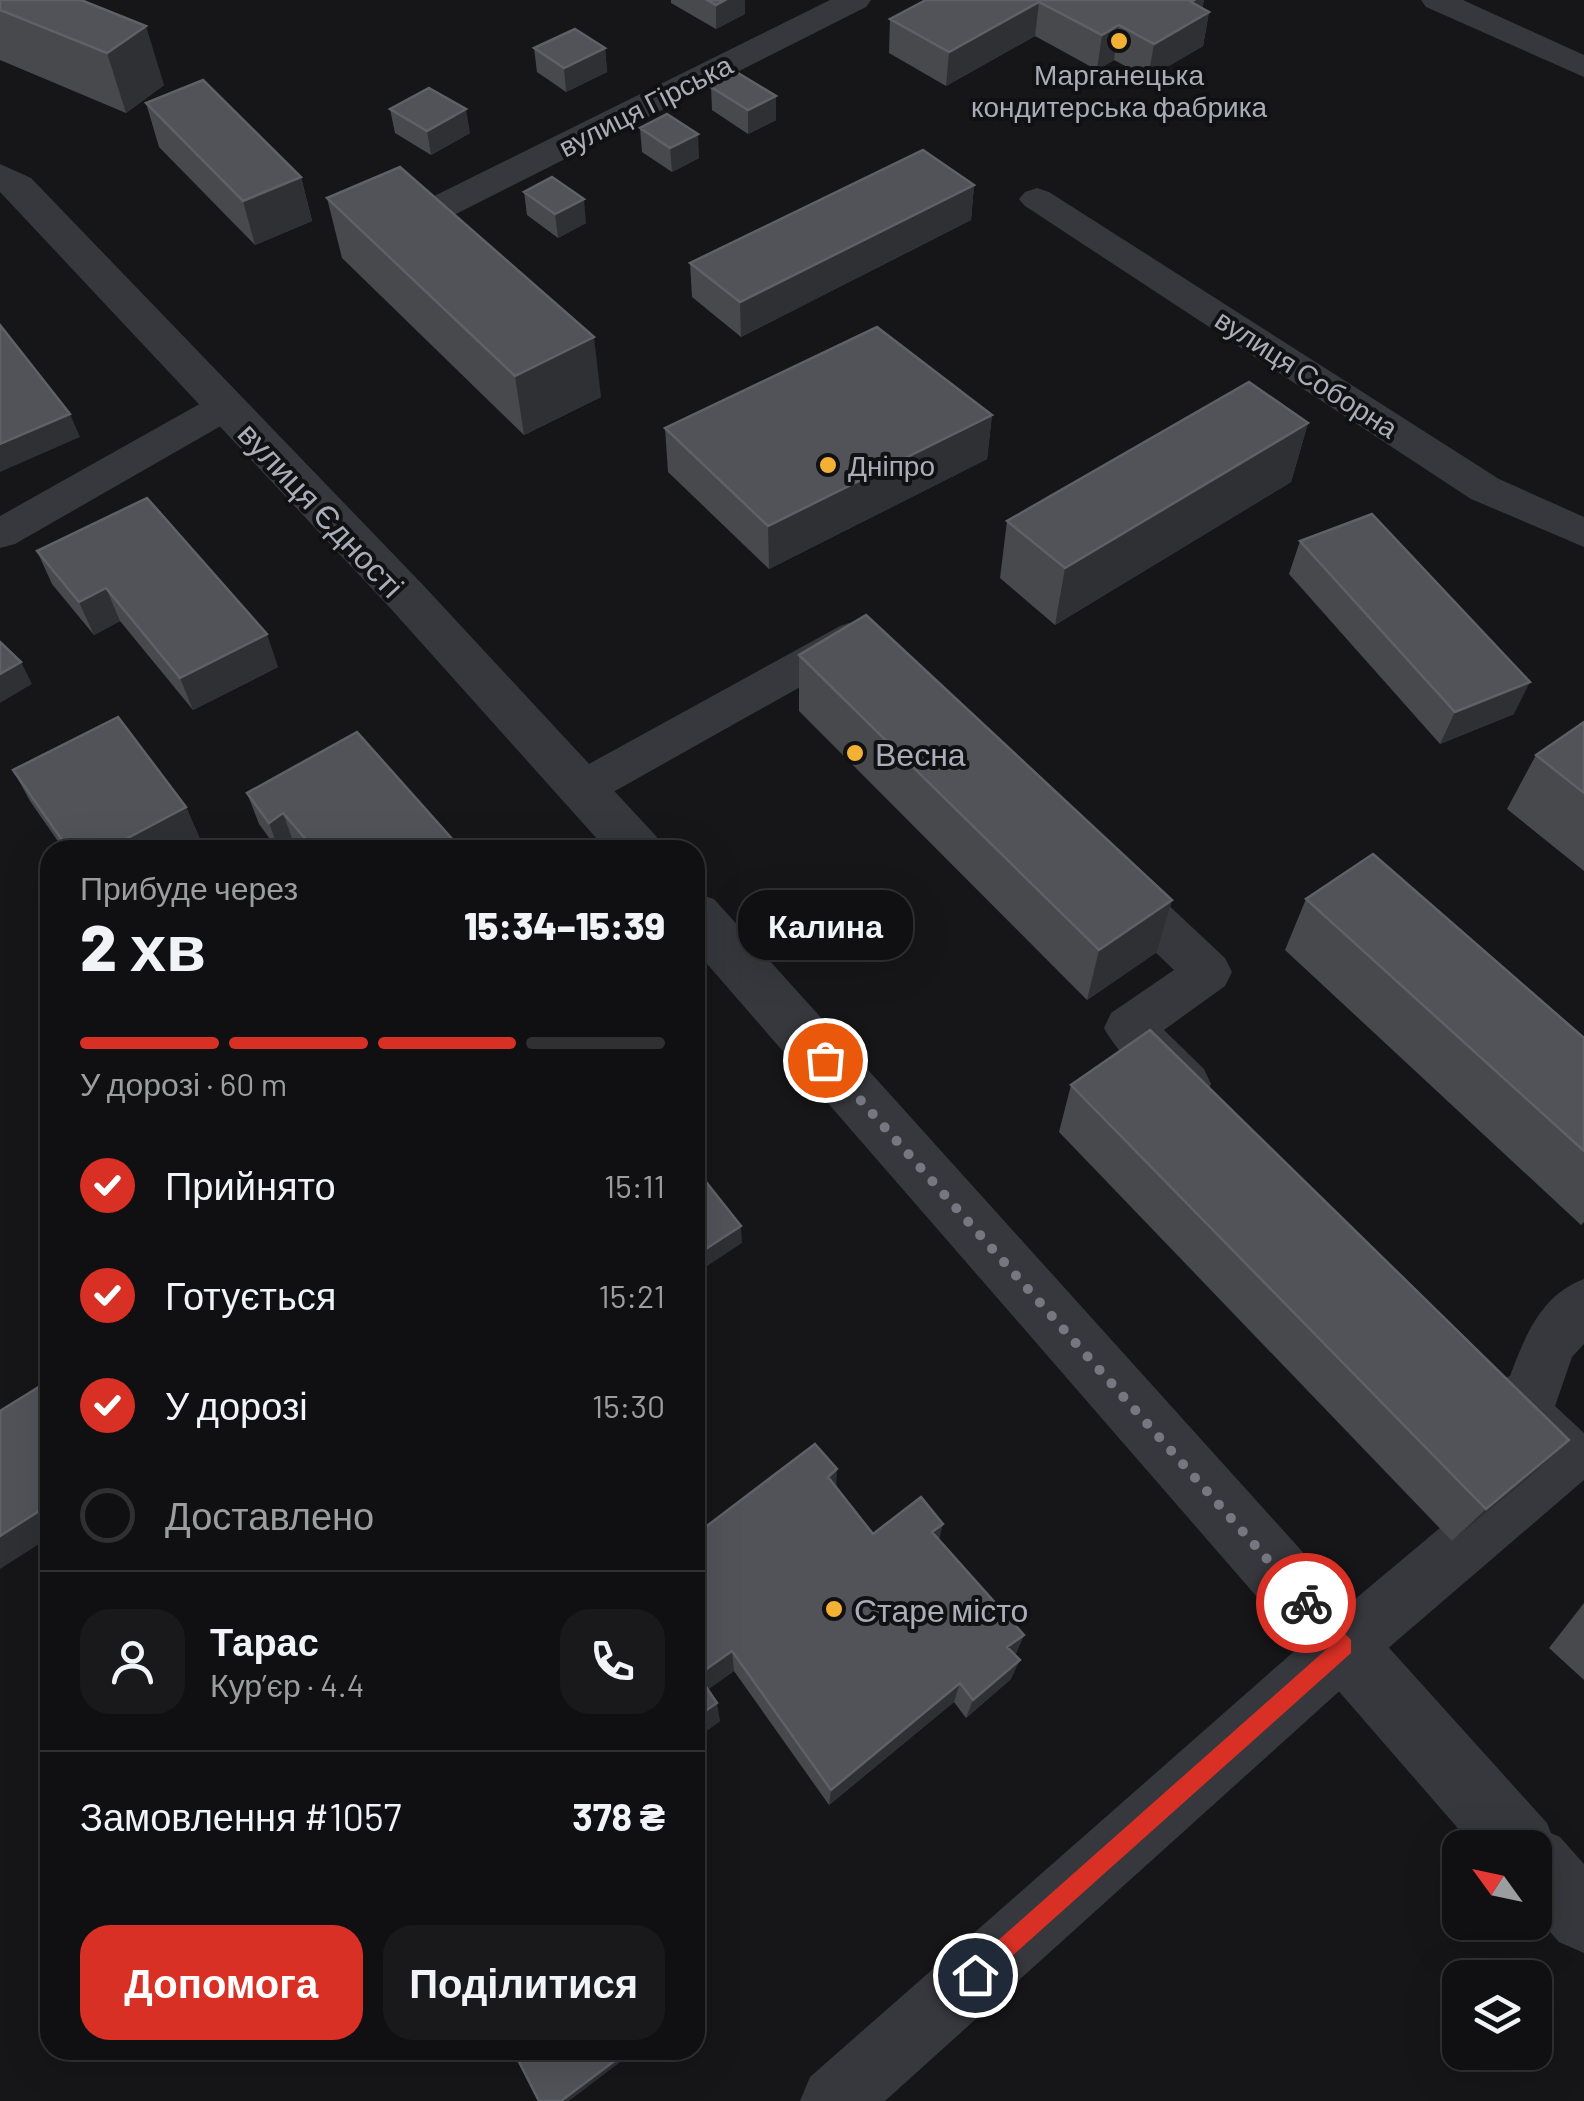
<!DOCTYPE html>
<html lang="uk">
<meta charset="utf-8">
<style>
body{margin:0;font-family:Barlow,sans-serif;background:#19191b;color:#f1f3f6;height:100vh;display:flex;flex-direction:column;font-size:38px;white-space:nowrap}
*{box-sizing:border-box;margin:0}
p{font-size:32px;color:#9c9d9f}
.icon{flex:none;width:55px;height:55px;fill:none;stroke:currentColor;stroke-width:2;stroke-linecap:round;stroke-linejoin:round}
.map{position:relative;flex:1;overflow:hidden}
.sheet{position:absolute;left:40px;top:840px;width:665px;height:1220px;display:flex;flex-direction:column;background:#101012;border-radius:30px;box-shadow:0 10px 40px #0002,0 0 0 2px #303032}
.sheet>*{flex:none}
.needle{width:65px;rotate:303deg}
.controls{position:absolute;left:1442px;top:1830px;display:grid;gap:20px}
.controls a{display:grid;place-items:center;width:110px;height:110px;border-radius:20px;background:#101012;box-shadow:0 10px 40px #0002,0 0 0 2px #303032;font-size:50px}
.pin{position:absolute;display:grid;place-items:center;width:85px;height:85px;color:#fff;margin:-42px;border:5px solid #fff;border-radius:50%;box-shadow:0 2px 10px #0007}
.courier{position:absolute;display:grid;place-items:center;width:100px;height:100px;margin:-50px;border:8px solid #d93025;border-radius:50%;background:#fff;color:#222;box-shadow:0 2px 12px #0007}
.bubble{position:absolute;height:70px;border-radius:30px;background:#101012;box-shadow:0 10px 40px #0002,0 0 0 2px #303032;font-size:32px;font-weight:800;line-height:70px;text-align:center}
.overview em{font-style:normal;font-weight:800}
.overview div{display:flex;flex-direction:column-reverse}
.overview{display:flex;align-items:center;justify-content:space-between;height:170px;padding:0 40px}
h1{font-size:65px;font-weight:800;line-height:75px}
.bar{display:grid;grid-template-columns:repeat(4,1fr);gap:15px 10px;align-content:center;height:120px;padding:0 40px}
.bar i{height:12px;border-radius:8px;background:#303032}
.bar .on{background:#d93025}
.bar p{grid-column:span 4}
.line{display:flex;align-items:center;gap:25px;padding:0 40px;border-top:2px solid #303032}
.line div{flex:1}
.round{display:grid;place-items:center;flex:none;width:105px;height:105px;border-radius:30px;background:#19191b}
ol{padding:0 40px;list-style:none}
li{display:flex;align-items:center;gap:30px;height:110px}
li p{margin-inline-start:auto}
li .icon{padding:10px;border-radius:50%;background:#d93025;color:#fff;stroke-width:4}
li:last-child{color:#9c9d9f}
li i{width:55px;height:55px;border:5px solid #303032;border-radius:50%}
.primary-button{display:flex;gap:20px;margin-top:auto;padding:20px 40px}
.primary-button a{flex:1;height:115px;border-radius:30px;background:#d93025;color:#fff;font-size:40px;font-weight:800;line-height:115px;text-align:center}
.primary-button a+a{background:#19191b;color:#f1f3f6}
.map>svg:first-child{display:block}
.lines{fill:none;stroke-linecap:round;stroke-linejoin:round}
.minor{fill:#37383d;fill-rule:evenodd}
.tertiary{fill:#37383d;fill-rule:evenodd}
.wall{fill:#47494d}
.shaded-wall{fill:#2f3033}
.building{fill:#525359;stroke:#5f6168;stroke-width:2.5}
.route{fill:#d93025}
.done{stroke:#757880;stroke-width:10;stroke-dasharray:0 18}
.poi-dot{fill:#f2b134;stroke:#111113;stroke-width:4}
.labels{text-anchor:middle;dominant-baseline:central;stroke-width:8;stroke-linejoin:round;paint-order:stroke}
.far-poi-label{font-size:28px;fill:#a8adb8;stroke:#111113}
.far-street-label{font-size:28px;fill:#a8adb8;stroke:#111113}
.street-label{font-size:32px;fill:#a8adb8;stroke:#111113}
.poi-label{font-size:32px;fill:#a8adb8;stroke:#111113;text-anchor:start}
</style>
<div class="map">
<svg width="1584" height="2101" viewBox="0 0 1584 2101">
<rect width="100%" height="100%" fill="#161618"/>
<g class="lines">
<!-- minor -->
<path class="minor" d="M 830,0 L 871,0 L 866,7 L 448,218 L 435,221 L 422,218 L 417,210 L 422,202 Z
M 1421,0 L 1463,0 L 1584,55 L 1584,77 L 1426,7 Z
M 1037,188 L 1049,192 L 1499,479 L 1584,517 L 1584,547 L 1471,499 L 1025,206 L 1019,199 L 1025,192 Z
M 226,393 L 240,397 L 245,406 L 240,415 L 15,544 L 0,548 L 0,516 L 212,397 Z
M 855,621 L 873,628 L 879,639 L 873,650 L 859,654 L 599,800 L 583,806 L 567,800 L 560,788 L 567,776 L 840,626 Z
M 1115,865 L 1132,871 L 1225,958 L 1232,972 L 1225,986 L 1164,1030 L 1204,1069 L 1211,1084 L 1204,1099 C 1199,1101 1194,1104 1188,1105 C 1165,1107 1114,1048 1104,1028 L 1111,1013 L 1174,970 L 1098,897 L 1091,884 L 1098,871 Z
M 1584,1279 L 1584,1344 L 1572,1357 L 1555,1406 L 1584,1433 L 1584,1480 L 1365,1668 L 885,2101 L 800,2101 L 810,2077 L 1323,1626 L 1527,1455 L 1492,1421 L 1484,1402 L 1492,1383 L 1510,1376 C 1525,1336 1541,1295 1584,1279 Z"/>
<!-- tertiary -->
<path class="tertiary" d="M 0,164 L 31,178 L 424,586 L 656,836 L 664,850 L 607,850 L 392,610 L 0,192 Z
M 695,893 L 714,899 L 1547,1823 L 1551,1833 L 1560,1837 L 1584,1864 L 1584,1953 L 1559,1942 L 1535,1915 L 1535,1848 L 1475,1848 L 695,950 Z"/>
</g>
<!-- wall -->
<path class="wall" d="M 0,0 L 81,0 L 164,85 L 126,113 L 0,60 Z
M 671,0 L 745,0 L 745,14 L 716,29 L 671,3 Z
M 926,0 L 1204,0 L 1202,8 L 1209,12 L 1203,46 L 1148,78 L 1114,60 L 1097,70 L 1035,36 L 946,86 L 889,53 L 890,19 Z
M 534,48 L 605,48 L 607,72 L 566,92 L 537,72 Z
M 711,87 L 776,96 L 776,120 L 748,134 L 712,110 Z
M 146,103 L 301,177 L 312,221 L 255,245 L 159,147 Z
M 390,109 L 470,133 L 431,155 L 395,133 Z
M 640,128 L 699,158 L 672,172 L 642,152 Z
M 974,185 L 971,220 L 741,337 L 692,297 L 690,263 Z
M 524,192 L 586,223 L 558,238 L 527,215 Z
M 327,198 L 601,397 L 524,435 L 342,258 Z
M 992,415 L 987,459 L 769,569 L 668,472 L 665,428 Z
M 1308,423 L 1291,482 L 1055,625 L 1000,578 L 1007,521 Z
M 1300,541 L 1514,714 L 1440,744 L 1289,574 Z
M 37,551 L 278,667 L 193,710 L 120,621 L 94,635 L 52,584 Z
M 799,655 L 1172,900 L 1157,952 L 1087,1000 L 799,711 Z
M 1584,722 L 1584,871 L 1507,809 L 1536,755 Z
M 13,770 L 186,807 L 200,839 L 178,850 L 64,850 L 30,801 Z
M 247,793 L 462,850 L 300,850 L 294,844 L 286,850 L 278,850 L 259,824 Z
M 1306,899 L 1584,1038 L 1584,1222 L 1581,1225 L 1285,950 Z
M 1071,1085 L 1569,1440 L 1531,1476 L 1452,1541 L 1059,1132 Z
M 836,1488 L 873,1534 L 939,1540 L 1024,1635 L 1015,1655 L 1011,1679 L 966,1718 L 954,1702 L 829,1805 L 734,1671 L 708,1689 L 720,1721 L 695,1739 L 695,1535 Z
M 1584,1603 L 1584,1680 L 1549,1648 Z"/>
<!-- shaded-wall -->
<path class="shaded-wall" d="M 725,0 L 745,0 L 745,14 L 716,29 L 716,5 Z
M 1194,0 L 1204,0 L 1201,17 L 1209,12 L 1203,46 L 1148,78 L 1154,44 L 1191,2 Z
M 1039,2 L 1035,36 L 946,86 L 949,52 Z
M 1119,25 L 1114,60 L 1097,70 L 1102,35 Z
M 146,26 L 164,85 L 126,113 L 107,53 Z
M 605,48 L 607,72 L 566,92 L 564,68 Z
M 776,96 L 776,120 L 748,134 L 748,110 Z
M 466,109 L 470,133 L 431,155 L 427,131 Z
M 698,134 L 699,158 L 672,172 L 670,148 Z
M 301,177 L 312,221 L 255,245 L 243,201 Z
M 974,185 L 971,220 L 741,337 L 740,302 Z
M 584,199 L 586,223 L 558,238 L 555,214 Z
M 594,337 L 601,397 L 524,435 L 515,376 Z
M 70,414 L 80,437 L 0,472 L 0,444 Z
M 992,415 L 987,459 L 769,569 L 768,526 Z
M 1308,423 L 1291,482 L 1055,625 L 1065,568 Z
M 106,588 L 120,621 L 94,635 L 79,602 Z
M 267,634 L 278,667 L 193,710 L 180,678 Z
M 21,662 L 32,684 L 0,703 L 0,674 Z
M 1530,682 L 1514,714 L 1440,744 L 1455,712 Z
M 186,807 L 200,839 L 178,850 L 105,850 Z
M 283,813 L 294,844 L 286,850 L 279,850 L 269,823 Z
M 1172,900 L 1157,952 L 1087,1000 L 1099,950 Z
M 741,1226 L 742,1243 L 695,1274 L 695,1256 Z
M 1569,1440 L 1531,1476 L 1452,1541 L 1486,1509 Z
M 837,1469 L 836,1495 L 828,1477 Z
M 50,1504 L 50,1537 L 0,1569 L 0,1536 Z
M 943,1524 L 937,1548 L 932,1532 Z
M 1024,1635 L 1015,1656 L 1007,1647 Z
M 732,1651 L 734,1671 L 702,1694 L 698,1675 Z
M 1020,1660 L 1011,1679 L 966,1718 L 973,1700 Z
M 960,1683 L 954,1702 L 829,1805 L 831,1790 Z
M 717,1703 L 720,1721 L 695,1739 L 695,1718 Z
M 629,2050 L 636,2050 L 569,2101 L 561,2101 Z"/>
<!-- building -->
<path class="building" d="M 0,0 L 81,0 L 146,26 L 107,53 L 0,10 Z
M 707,0 L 725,0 L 716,5 Z
M 926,0 L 1194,0 L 1191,2 L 1209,12 L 1154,44 L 1119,25 L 1102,35 L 1039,2 L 949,52 L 890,19 Z
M 575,29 L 605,48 L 564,68 L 534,48 Z
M 738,73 L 776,96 L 748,110 L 711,87 Z
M 203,80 L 301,177 L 243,201 L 146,103 Z
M 429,88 L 466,109 L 427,131 L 390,109 Z
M 667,114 L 698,134 L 670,148 L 640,128 Z
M 923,150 L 974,185 L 740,302 L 690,263 Z
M 400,167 L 594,337 L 515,376 L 327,198 Z
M 552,177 L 584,199 L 555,214 L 524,192 Z
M 0,325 L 70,414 L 0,444 Z
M 877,327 L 992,415 L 768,526 L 665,428 Z
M 1249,382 L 1308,423 L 1065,568 L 1007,521 Z
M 147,498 L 267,634 L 180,678 L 106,588 L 79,602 L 37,551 Z
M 1372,514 L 1530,682 L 1455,712 L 1300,541 Z
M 866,615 L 1172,900 L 1099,950 L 799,655 Z
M 0,642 L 21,662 L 0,674 Z
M 118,717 L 186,807 L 105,850 L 69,850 L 13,770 Z
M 1584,722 L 1584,793 L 1536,755 Z
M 357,732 L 462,850 L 315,850 L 283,813 L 269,823 L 247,793 Z
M 1373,854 L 1584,1038 L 1584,1151 L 1306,899 Z
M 1150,1030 L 1569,1440 L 1486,1509 L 1071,1085 Z
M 695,1168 L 741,1226 L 695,1256 Z
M 50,1380 L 50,1504 L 0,1536 L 0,1411 Z
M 815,1444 L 837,1469 L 828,1477 L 873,1534 L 921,1497 L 943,1524 L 932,1532 L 1024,1635 L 1007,1647 L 1020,1660 L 973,1700 L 960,1683 L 831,1790 L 732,1651 L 698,1675 L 717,1703 L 695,1718 L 695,1535 Z
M 513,2050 L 629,2050 L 561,2101 L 539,2101 Z"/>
<!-- route -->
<path class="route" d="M 1306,1594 L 1351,1640 L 1351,1653 L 983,1982 L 975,1985 L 968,1982 L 965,1975 L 968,1967 L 1330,1646 L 1299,1610 L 1299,1596 Z"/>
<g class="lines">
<!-- done -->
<path class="done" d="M 825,1060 L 1306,1603"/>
</g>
<!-- markers -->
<g class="poi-dot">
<circle cx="1119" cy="41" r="10"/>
<circle cx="828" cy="465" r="10"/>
<circle cx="855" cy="753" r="10"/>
<circle cx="834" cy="1609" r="10"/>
</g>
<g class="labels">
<!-- far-poi labels -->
<g class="far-poi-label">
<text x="1119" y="74">Марганецька<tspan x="1119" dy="32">кондитерська фабрика</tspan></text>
<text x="848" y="465" text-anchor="start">Дніпро</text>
</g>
<!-- far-street labels -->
<g class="far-street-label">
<text transform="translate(645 105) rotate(-27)">вулиця Гірська</text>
<text transform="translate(1307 373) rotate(33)">вулиця Соборна</text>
</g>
<!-- street labels -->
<g class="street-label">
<text transform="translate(322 509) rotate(47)">вулиця Єдності</text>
</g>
<!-- poi labels -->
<g class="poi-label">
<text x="875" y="753">Весна</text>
<text x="854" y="1609">Старе місто</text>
</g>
</g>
</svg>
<div class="controls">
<a><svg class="needle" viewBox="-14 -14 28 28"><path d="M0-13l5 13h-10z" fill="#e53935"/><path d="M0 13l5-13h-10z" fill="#9c9d9f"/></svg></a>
<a><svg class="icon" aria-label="layers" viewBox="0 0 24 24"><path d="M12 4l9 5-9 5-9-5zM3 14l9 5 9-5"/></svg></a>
</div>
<div class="pin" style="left:825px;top:1060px;background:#ea580c"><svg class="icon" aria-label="bag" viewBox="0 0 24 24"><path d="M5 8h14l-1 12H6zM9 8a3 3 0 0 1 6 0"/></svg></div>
<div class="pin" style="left:975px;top:1975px;background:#1f2937"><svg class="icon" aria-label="home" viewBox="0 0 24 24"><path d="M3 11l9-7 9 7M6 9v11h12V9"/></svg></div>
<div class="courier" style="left:1306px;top:1603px"><svg class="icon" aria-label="bike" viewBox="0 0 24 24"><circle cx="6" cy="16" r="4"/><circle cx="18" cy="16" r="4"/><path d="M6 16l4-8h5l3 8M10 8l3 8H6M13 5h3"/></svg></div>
<div class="bubble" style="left:738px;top:890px;width:175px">Калина</div>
<section class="sheet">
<div class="overview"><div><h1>2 хв</h1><p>Прибуде через</p></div><em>15:34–15:39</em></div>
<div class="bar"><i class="on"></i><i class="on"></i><i class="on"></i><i></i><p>У дорозі · 60 m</p></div>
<ol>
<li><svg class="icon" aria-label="check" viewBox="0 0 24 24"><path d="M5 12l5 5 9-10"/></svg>Прийнято<p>15:11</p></li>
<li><svg class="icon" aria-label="check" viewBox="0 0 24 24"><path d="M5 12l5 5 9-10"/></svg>Готується<p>15:21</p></li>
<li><svg class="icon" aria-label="check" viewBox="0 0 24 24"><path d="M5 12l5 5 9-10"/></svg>У дорозі<p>15:30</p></li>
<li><i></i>Доставлено</li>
</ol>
<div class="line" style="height:180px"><a class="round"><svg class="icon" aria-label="person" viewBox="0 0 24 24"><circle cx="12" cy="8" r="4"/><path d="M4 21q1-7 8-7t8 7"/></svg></a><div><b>Тарас</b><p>Кур’єр · 4.4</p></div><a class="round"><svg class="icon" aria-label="phone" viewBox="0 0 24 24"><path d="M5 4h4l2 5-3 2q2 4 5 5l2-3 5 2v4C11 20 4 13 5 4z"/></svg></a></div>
<div class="line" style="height:130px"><div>Замовлення #1057</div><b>378 ₴</b></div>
<div class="primary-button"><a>Допомога</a><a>Поділитися</a></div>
</section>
</div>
